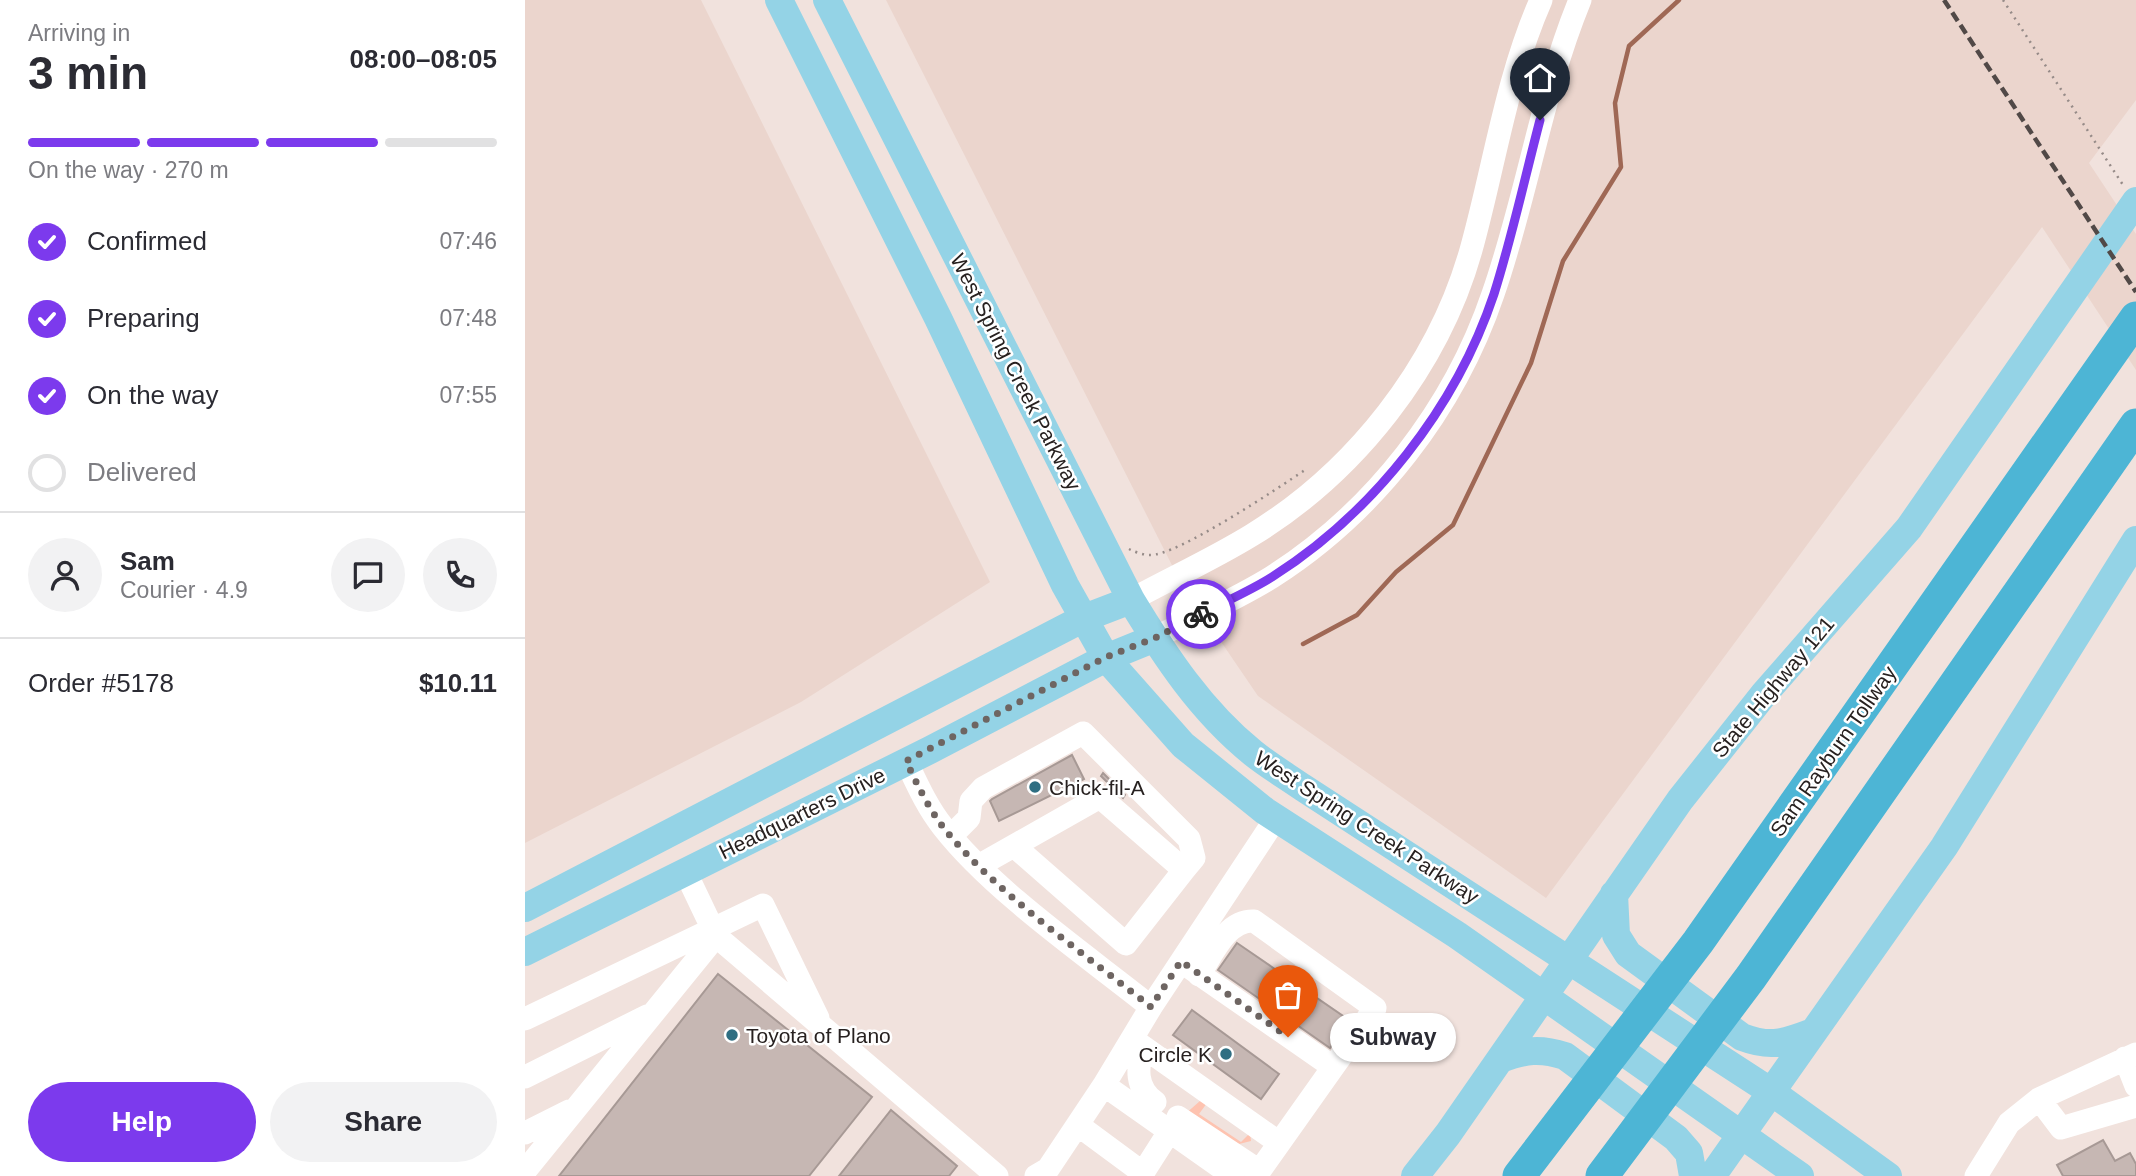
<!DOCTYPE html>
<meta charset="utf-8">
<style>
body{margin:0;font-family:Helvetica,sans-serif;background:#f2f2f3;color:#2b2b33;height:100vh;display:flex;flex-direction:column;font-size:26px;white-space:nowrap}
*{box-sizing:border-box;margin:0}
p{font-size:23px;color:#7c7c81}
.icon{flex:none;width:38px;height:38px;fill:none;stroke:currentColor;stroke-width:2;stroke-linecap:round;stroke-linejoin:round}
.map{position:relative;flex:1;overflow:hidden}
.side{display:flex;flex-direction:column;background:#fff;width:525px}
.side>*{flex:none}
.pin{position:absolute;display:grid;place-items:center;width:60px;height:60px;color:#fff;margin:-72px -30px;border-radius:50% 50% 50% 0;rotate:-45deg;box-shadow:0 0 7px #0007}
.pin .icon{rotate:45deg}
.courier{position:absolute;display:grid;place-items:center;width:70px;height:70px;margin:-35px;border:5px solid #7c3aed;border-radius:50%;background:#fff;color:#222;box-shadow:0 2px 9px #0007}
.bubble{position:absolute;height:49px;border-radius:24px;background:#fff;box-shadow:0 2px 5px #0004;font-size:23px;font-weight:700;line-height:49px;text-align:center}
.summary em{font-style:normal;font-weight:700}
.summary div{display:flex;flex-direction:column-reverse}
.summary{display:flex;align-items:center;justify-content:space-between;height:119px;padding:0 28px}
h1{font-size:46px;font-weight:700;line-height:52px}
.bar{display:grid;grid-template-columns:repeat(4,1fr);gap:10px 7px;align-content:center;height:84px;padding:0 28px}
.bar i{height:9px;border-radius:5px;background:#e1e1e2}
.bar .current{background:#7c3aed}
.bar p{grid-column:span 4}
.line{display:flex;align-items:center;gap:18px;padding:0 28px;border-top:2px solid #e1e1e2}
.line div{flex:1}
.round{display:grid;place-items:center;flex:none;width:74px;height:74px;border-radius:37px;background:#f2f2f3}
ol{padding:0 28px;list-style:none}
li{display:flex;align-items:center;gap:21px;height:77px}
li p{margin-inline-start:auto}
li .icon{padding:7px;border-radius:50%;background:#7c3aed;color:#fff;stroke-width:4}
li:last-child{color:#7c7c81}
li i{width:38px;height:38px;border:4px solid #e1e1e2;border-radius:50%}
.primary-button{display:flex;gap:14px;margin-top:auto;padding:14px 28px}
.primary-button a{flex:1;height:80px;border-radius:42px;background:#7c3aed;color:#fff;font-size:28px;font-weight:700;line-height:80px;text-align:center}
.primary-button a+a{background:#f2f2f3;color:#2b2b33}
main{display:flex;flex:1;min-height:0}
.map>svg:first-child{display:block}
.built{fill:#ebd5cd}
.grass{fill:#fec3b0}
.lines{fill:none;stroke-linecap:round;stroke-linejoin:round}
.stream{stroke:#9f6855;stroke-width:4.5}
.building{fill:#c6b7b3;stroke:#a79995;stroke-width:2}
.path{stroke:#968b88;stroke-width:2.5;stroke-dasharray:2 5;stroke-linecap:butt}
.minor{stroke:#fff;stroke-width:23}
.major{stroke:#94d3e6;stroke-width:28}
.highway{stroke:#4db5d5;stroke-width:33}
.rail{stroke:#514947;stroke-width:4.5;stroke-dasharray:10 5;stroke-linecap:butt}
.done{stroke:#6e6562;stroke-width:7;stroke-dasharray:0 12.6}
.route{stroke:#7c3aed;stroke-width:9}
.poi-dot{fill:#2e6e82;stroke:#fff;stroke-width:2.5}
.labels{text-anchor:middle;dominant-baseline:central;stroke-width:5;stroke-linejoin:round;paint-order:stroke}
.street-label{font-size:21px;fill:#272120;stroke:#fff}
.poi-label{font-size:21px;fill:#272120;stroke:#fff;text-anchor:start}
</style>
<main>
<section class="side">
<div class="summary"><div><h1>3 min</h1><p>Arriving in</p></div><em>08:00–08:05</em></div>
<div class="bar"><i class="current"></i><i class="current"></i><i class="current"></i><i></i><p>On the way · 270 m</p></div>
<ol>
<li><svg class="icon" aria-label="check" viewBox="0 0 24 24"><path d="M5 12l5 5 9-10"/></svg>Confirmed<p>07:46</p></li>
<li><svg class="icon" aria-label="check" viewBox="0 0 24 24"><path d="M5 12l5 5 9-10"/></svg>Preparing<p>07:48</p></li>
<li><svg class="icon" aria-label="check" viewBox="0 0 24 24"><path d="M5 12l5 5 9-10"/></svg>On the way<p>07:55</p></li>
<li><i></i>Delivered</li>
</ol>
<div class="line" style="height:126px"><a class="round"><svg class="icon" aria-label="person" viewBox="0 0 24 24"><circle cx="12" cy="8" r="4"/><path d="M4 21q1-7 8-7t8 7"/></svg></a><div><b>Sam</b><p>Courier · 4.9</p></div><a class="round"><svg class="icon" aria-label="chat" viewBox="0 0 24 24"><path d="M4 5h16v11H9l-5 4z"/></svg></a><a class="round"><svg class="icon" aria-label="phone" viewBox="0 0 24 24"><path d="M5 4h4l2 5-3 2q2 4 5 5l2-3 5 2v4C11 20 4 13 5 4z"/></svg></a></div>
<div class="line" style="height:91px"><div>Order #5178</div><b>$10.11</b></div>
<div class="primary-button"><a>Help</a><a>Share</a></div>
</section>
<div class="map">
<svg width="1611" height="1176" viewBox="0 0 1611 1176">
<rect width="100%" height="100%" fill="#f1e2dd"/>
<!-- built -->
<path class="built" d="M 0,0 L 176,0 L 465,582 L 276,702 L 0,843 Z
M 361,0 L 1611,0 L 1611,100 L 1564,163 L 1611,234 L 1611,370 L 1517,227 L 1021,898 L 733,696 L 656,583 Z"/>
<!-- grass -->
<path class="grass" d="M 675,1101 L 682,1103 L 674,1114 L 716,1142 L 725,1133 L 726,1141 L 714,1144 L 659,1115 Z"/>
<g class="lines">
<!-- stream -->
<path class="stream" d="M 778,644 L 832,615 L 871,572 L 928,525 L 1006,363 L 1038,261 L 1096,167 L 1090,103 L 1104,46 L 1154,0"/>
</g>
<!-- building -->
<path class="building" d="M 547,755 L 559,779 L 474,821 L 465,801 L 467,799 Z
M 578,773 L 600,795 L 598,798 L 576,776 Z
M 712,943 L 824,1020 L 805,1048 L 693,970 Z
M 193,974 L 347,1097 L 284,1176 L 34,1176 Z
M 667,1010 L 754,1074 L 736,1099 L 648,1035 Z
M 366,1110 L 432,1166 L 424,1176 L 314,1176 Z
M 1578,1140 L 1590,1161 L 1605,1153 L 1611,1164 L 1611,1176 L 1538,1176 L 1532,1165 Z"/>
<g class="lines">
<!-- path -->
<path class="path" d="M 1478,0 L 1598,185
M 604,549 C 610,552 618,555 625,555 C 652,556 753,488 780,470"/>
<!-- minor -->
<path class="minor" d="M 606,600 C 646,578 688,559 727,535 C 830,472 913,367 946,250 C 969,168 981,79 1016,0
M 630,638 C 668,618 710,600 747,577 C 849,512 929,409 968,294 C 1002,197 1016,95 1055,0
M 381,761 C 392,784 402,807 418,827 C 468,891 561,955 626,1007
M 426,836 L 444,818 L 446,801 L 458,788 L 558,733 L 664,839 L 669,858 L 659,870
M 455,865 L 575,797 L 659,870 L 601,944 L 489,846
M 160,871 L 191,936 L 472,1176
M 664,967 L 808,1067
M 674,975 C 688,954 701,920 729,921 L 850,1008 L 731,1176
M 0,1019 L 238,905 L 293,1018
M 607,1039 L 753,1142
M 618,1047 C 612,1067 610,1088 630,1102
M 1600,1058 L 1611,1086
M 0,1077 L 122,1016
M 1514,1099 L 1536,1128 L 1611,1106
M 653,1117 L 733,1170
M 553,1125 L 618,1173
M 0,1133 L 44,1111
M 0,1171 L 191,936
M 511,1176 L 523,1169 L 579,1085
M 616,1176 L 644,1132
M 708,1176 L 579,1085 L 626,1007 L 751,818
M 1451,1176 L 1484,1123 L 1514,1099 L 1611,1054"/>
<!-- major -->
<path class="major" d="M 254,0 L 413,318 L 540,585 L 581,658 L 658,745 L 740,811 L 932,935 L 1275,1176
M 302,0 L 606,600 C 640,656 676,711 728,753 C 743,765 761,776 777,787 L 1248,1093 L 1363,1176
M 1089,894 L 1091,935 L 1103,954 L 1217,1037 C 1246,1048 1259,1043 1288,1032
M 0,908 L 559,618 L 606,600
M 0,952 L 405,750 L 581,658 L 630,638
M 976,1059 C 1000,1050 1015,1048 1040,1056 L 1151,1138 L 1164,1153 L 1168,1176
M 890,1176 L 923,1134 L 1155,800 L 1239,694 L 1384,528 L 1611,201
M 1187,1176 L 1419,847 L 1611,540"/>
<!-- highway -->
<path class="highway" d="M 994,1176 L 1173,942 L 1611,318
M 1077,1176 L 1226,977 L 1611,425"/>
<!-- rail -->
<path class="rail" d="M 1419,0 L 1611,292"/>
</g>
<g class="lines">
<!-- done -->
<path class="done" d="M 676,614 L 630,638 L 581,657 L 381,761 C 392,784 403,807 418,827 C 468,891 561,955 626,1007 L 656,961 L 763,1037"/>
<!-- route -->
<path class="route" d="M 676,614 C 699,602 725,591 747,577 C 848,513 931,408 969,294 C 987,237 1000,177 1015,120"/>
</g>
<!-- markers -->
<g class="poi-dot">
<circle cx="510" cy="787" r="7"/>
<circle cx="207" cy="1035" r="7"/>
<circle cx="701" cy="1054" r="7"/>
</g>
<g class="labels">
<!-- street labels -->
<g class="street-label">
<text transform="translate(491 372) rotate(63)">West Spring Creek Parkway</text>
<text transform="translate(1248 687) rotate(-50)">State Highway 121</text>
<text transform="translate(1308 751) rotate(-55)">Sam Rayburn Tollway</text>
<text transform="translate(277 813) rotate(-26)">Headquarters Drive</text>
<text transform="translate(842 827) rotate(33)">West Spring Creek Parkway</text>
</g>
<!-- poi labels -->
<g class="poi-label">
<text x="524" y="787">Chick-fil-A</text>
<text x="221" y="1035">Toyota of Plano</text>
<text x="687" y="1054" text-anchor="end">Circle K</text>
</g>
</g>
</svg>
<div class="pin" style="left:763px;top:1037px;background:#ea580c"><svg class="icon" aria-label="bag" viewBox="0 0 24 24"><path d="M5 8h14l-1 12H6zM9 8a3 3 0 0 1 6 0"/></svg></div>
<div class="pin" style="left:1015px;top:120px;background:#1f2937"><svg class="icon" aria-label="home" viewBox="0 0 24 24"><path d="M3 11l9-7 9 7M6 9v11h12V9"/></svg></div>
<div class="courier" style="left:676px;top:614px"><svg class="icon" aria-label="bike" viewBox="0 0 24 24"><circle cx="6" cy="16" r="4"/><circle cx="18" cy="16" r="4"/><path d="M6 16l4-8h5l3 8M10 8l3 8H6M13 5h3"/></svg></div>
<div class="bubble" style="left:805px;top:1013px;width:126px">Subway</div>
</div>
</main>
